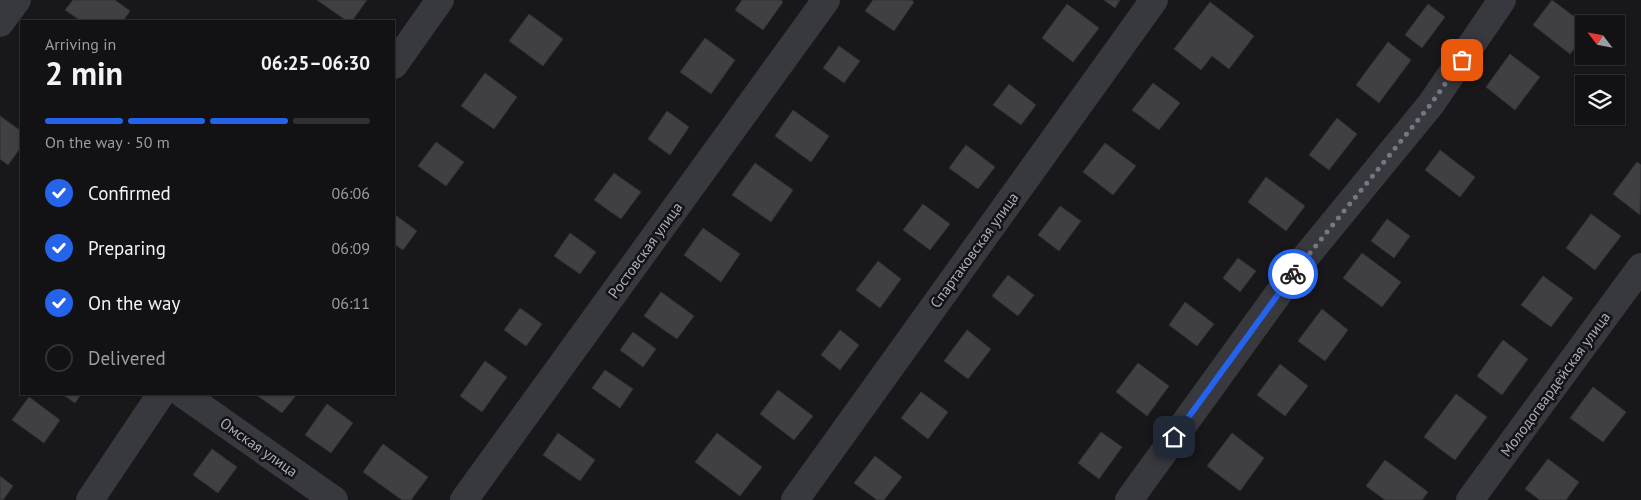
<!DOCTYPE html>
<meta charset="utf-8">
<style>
body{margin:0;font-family:"PT Sans",sans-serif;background:#1b1a1c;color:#f1f3f6;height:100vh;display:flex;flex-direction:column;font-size:19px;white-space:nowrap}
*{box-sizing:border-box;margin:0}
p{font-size:16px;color:#9c9da0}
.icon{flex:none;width:28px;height:28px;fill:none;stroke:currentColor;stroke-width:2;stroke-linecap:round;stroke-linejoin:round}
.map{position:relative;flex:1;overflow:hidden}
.side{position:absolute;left:20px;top:20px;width:375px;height:375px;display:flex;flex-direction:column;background:#121113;border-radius:0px;box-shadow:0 1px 4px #0004,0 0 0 1px #313133}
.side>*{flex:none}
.needle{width:32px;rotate:302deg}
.fabs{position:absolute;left:1575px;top:15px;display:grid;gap:10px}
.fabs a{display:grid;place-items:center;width:50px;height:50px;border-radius:0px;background:#121113;box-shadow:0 1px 4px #0004,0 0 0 1px #313133;font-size:25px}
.pin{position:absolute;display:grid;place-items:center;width:42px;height:42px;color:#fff;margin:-21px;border-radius:10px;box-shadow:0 2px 8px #0006}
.courier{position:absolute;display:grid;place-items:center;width:50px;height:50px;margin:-25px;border:4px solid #2563eb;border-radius:50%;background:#fff;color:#222;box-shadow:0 1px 6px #0007}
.overview em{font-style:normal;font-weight:600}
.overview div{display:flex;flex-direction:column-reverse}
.overview{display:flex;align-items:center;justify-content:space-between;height:85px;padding:0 25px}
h1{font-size:32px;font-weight:600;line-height:38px}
.bar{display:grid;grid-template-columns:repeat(4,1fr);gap:8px 5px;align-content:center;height:60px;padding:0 25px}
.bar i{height:6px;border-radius:4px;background:#313133}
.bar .current{background:#2563eb}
.bar p{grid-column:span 4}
ol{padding:0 25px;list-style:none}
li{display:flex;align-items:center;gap:15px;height:55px}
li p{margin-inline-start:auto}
li .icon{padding:5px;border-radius:50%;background:#2563eb;color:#fff;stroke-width:4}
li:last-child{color:#9c9da0}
li i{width:28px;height:28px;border:2px solid #313133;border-radius:50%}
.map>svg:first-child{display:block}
.building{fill:#3f3f44;stroke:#323135}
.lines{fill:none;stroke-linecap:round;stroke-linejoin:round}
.minor{stroke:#38383f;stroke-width:28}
.done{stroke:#767782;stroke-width:5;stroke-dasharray:0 9}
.route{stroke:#2563eb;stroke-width:6}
.labels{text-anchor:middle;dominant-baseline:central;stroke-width:5;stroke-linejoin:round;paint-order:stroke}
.street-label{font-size:15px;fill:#a9abba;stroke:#131214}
</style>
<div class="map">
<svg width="1641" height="500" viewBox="0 0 1641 500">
<rect width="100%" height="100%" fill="#181719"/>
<!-- building -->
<path class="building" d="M 73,0 L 115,0 L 130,11 L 123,21 L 81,21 L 65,10 Z
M 317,0 L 367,0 L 352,21 L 347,21 Z
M 742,0 L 781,0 L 783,2 L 763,30 L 735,10 Z
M 873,0 L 911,0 L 914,2 L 894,31 L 865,11 Z
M 1104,0 L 1120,0 L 1115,8 Z
M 1552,0 L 1584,24 L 1584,36 L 1570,54 L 1533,25 Z
M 1210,2 L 1254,36 L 1229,69 L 1212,56 L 1201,70 L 1174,49 Z
M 1067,4 L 1099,28 L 1073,62 L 1042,38 Z
M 1428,4 L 1445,17 L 1422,48 L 1405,35 Z
M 529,14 L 563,39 L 543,66 L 509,41 Z
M 705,38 L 735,60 L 711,94 L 680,72 Z
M 1388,42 L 1411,60 L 1379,103 L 1356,85 Z
M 839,46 L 860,61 L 844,83 L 823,68 Z
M 1510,54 L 1540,77 L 1515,110 L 1486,87 Z
M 485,73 L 517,97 L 494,129 L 461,106 Z
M 1153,83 L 1180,103 L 1159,130 L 1132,110 Z
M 1009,84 L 1036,105 L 1021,125 L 993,105 Z
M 793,110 L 829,136 L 811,162 L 775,136 Z
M 667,111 L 689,127 L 670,155 L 648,139 Z
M 0,116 L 21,131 L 21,147 L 8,165 L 0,159 Z
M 1337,118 L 1357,134 L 1329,170 L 1309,155 Z
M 436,142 L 464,162 L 446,186 L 418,166 Z
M 1105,143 L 1136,166 L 1113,195 L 1083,172 Z
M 966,145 L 995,167 L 978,189 L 949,168 Z
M 1440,150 L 1475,177 L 1460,197 L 1425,170 Z
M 1637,162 L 1641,165 L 1640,215 L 1613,194 Z
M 755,163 L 793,190 L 771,222 L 732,195 Z
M 614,173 L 641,192 L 621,219 L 594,200 Z
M 1266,177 L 1305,206 L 1286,231 L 1248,202 Z
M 923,204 L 950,224 L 930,250 L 903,230 Z
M 1060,206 L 1081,221 L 1059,251 L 1038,235 Z
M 394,214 L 417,231 L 403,250 L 394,244 Z
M 1591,214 L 1621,236 L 1595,270 L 1566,248 Z
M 1387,219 L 1410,236 L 1394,258 L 1371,241 Z
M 703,228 L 740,254 L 721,282 L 684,255 Z
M 570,233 L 596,252 L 580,274 L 554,256 Z
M 1362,253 L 1401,282 L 1382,307 L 1343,278 Z
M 1238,258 L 1256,271 L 1240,292 L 1223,278 Z
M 878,261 L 901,279 L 880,308 L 856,290 Z
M 1008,275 L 1034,295 L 1018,316 L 992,296 Z
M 1543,276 L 1573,298 L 1551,327 L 1521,305 Z
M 661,292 L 694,316 L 677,339 L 644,316 Z
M 1185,302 L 1214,324 L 1197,346 L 1169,325 Z
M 520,308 L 542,324 L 526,346 L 504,330 Z
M 1322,309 L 1348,330 L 1325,361 L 1298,341 Z
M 840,330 L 859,345 L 840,370 L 821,355 Z
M 967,330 L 991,349 L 968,379 L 944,361 Z
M 633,332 L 656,349 L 643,367 L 620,350 Z
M 1503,340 L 1528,359 L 1502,395 L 1477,376 Z
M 485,361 L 507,377 L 482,412 L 460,396 Z
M 1138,363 L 1169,386 L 1147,416 L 1116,392 Z
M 1280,364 L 1308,386 L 1285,416 L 1257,395 Z
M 605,370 L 633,389 L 620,408 L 592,388 Z
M 1593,387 L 1626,412 L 1603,442 L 1570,418 Z
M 778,390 L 813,416 L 794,440 L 760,414 Z
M 921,392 L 948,412 L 928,439 L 901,418 Z
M 62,394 L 81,394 L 75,403 Z
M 255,394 L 297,394 L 282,413 Z
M 1456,394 L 1487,417 L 1455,460 L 1424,437 Z
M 29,397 L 60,420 L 44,443 L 12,420 Z
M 327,404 L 353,423 L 331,453 L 305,435 Z
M 1101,432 L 1122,447 L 1099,479 L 1078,463 Z
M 558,433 L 595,460 L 580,481 L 543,455 Z
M 717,433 L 762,467 L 740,496 L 695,462 Z
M 1232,433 L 1264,458 L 1240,491 L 1207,466 Z
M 383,444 L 428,477 L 411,500 L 402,500 L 363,472 Z
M 212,449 L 237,467 L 218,493 L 193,475 Z
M 875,456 L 902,477 L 884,500 L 877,500 L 854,483 Z
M 1548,459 L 1579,482 L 1566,500 L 1540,500 L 1525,489 Z
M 1385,460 L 1428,492 L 1422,500 L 1385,500 L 1366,486 Z
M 0,476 L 13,486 L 3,500 L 0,500 Z"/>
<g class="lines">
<!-- minor -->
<path class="minor" d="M 0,23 L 17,0
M 394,65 L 440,0
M 183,394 L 334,500
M 90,500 L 161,394
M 464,500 L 826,0
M 795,500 L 1154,0
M 1129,500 L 1299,265 L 1431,104 L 1502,0
M 1470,500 L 1641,267"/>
</g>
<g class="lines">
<!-- done -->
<path class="done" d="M 1293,274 L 1431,104 L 1462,60"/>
<!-- route -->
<path class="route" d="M 1174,437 L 1293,274"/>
</g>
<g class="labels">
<!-- street labels -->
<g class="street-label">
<text transform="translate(645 250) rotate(-54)">Ростовская улица</text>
<text transform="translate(974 250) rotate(-54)">Спартаковская улица</text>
<text transform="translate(1555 384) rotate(-54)">Молодогвардейская улица</text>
<text transform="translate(259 447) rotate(35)">Омская улица</text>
</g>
</g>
</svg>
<div class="fabs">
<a><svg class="needle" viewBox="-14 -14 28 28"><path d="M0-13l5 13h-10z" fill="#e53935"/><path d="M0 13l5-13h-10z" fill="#9c9da0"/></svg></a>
<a><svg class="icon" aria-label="layers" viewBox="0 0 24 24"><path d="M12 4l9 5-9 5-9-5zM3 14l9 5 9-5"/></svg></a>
</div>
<div class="pin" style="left:1462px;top:60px;background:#ea580c"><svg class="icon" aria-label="bag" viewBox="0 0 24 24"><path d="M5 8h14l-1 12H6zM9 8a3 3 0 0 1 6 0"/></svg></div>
<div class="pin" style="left:1174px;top:437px;background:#1f2937"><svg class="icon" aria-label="home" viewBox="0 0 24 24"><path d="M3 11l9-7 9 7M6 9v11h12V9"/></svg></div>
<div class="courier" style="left:1293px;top:274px"><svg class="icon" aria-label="bike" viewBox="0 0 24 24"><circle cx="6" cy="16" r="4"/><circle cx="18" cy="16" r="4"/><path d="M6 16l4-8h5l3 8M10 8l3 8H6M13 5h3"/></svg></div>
<section class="side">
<div class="overview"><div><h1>2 min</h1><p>Arriving in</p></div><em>06:25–06:30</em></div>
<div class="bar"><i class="current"></i><i class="current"></i><i class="current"></i><i></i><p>On the way · 50 m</p></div>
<ol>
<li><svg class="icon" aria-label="check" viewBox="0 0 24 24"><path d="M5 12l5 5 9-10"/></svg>Confirmed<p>06:06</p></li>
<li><svg class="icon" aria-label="check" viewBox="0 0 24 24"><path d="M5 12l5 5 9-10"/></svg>Preparing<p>06:09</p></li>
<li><svg class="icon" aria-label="check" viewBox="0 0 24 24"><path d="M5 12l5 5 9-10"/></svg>On the way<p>06:11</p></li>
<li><i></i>Delivered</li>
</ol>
</section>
</div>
